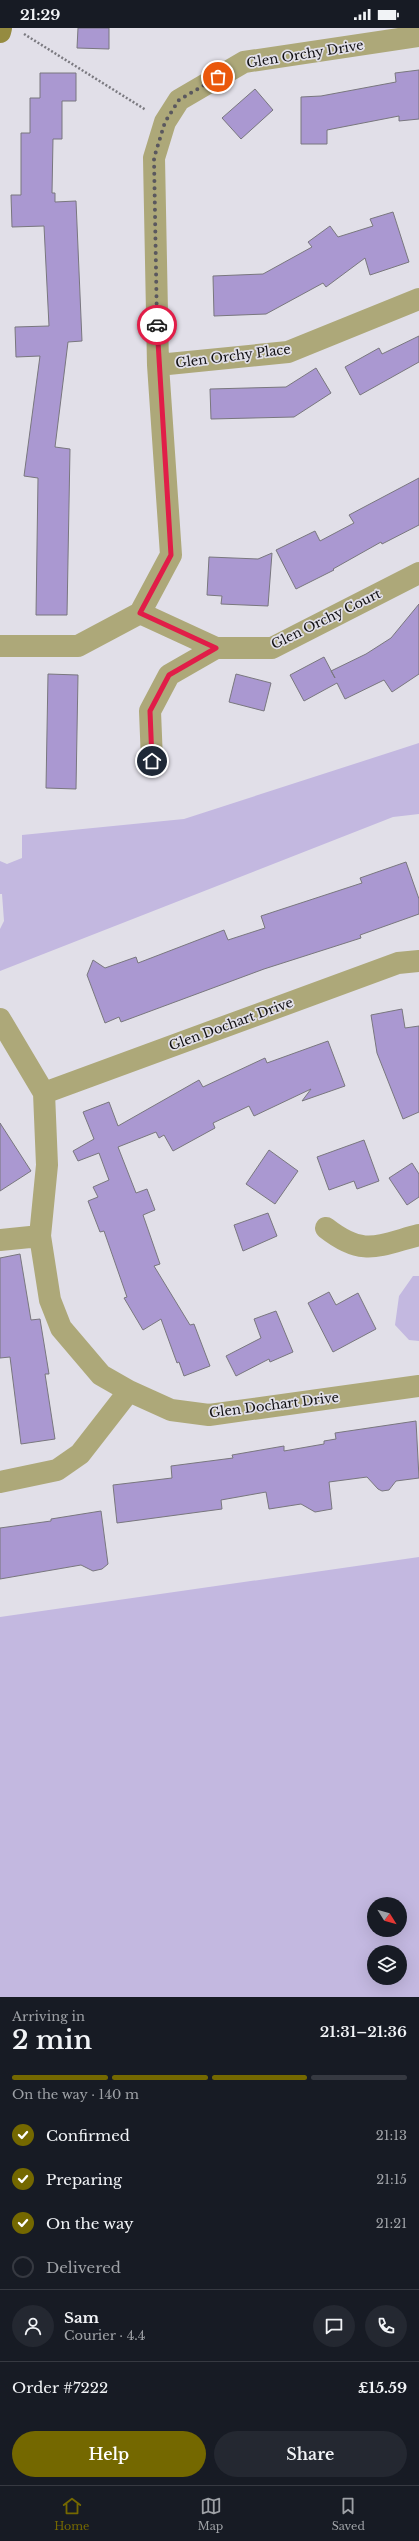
<!DOCTYPE html>
<meta charset="utf-8">
<style>
body{margin:0;font-family:"Libre Baskerville",serif;background:#242831;color:#f1f3f6;height:100vh;display:flex;flex-direction:column;font-size:15px;white-space:nowrap}
*{box-sizing:border-box;margin:0}
p{font-size:13px;color:#9ea1a6}
.icon{flex:none;width:22px;height:22px;fill:none;stroke:currentColor;stroke-width:2;stroke-linecap:round;stroke-linejoin:round}
.map{position:relative;height:1969px;overflow:hidden}
.side{display:flex;flex-direction:column;background:#171b24;flex:1}
.side>*{flex:none}
.needle{width:26px;rotate:127deg}
.controls{position:absolute;left:367px;top:1869px;display:grid;gap:8px}
.controls a{display:grid;place-items:center;width:40px;height:40px;border-radius:50%;background:#171b24;box-shadow:0 4px 16px #0002;font-size:20px}
.pin{position:absolute;display:grid;place-items:center;width:34px;height:34px;color:#fff;margin:-17px;border:2px solid #fff;border-radius:50%;box-shadow:0 1px 4px #0007}
.courier{position:absolute;display:grid;place-items:center;width:40px;height:40px;margin:-20px;border:3px solid #e11d48;border-radius:50%;background:#fff;color:#222;box-shadow:0 1px 5px #0007}
.head em{font-style:normal;font-weight:600}
.head div{display:flex;flex-direction:column-reverse}
.head{display:flex;align-items:center;justify-content:space-between;height:68px;padding:0 12px}
h1{font-size:26px;font-weight:600;line-height:30px}
.bar{display:grid;grid-template-columns:repeat(4,1fr);gap:6px 4px;align-content:center;height:48px;padding:0 12px}
.bar i{height:5px;border-radius:3px;background:#363941}
.bar .active{background:#746800}
.bar p{grid-column:span 4}
.line{display:flex;align-items:center;gap:10px;padding:0 12px;border-top:1px solid #363941}
.line div{flex:1}
.round{display:grid;place-items:center;flex:none;width:42px;height:42px;border-radius:21px;background:#242831}
ol{padding:0 12px;list-style:none}
li{display:flex;align-items:center;gap:12px;height:44px}
li p{margin-inline-start:auto}
li .icon{padding:4px;border-radius:50%;background:#746800;color:#fff;stroke-width:4}
li:last-child{color:#9ea1a6}
li i{width:22px;height:22px;border:2px solid #363941;border-radius:50%}
.button{display:flex;gap:8px;margin-top:auto;padding:8px 12px}
.button a{flex:1;height:46px;border-radius:24px;background:#746800;color:#fff;font-size:16px;font-weight:600;line-height:46px;text-align:center}
.button a+a{background:#242831;color:#f1f3f6}
.status{display:flex;justify-content:space-between;align-items:center;height:28px;padding:0 20px;background:#171b24;direction:ltr}
.status svg{height:11px;fill:currentColor}
.dock{display:flex;justify-content:space-around;align-items:center;height:56px;border-top:1px solid #363941;background:#171b24;font-size:11px;color:#9ea1a6}
.dock a{display:grid;justify-items:center;gap:2px}
.dock .active{color:#746800}
.map>svg:first-child{display:block}
.green{fill:#c3b8e0;fill-rule:evenodd}
.building{fill:#aa98d1;stroke:#79777e}
.lines{fill:none;stroke-linecap:round;stroke-linejoin:round}
.path{stroke:#7b7a80;stroke-width:2.5;stroke-dasharray:2 2;stroke-linecap:butt}
.street{stroke:#ada879;stroke-width:22}
.secondary{stroke:#958b40;stroke-width:22}
.done{stroke:#5a585e;stroke-width:4;stroke-dasharray:0 7.2}
.route{stroke:#e11d48;stroke-width:5}
.labels{text-anchor:middle;dominant-baseline:central;stroke-width:3.5;stroke-linejoin:round;paint-order:stroke}
.street-label{font-size:13px;fill:#111013;stroke:#e1dfe8}
</style>
<div class="status"><b>21:29</b><svg viewBox="0 0 49 12"><path d="M0 12V9h3v3zM5 12V6h3v6zM10 12V3h3v9zM15 12V0h3v12zM26 1h20v11H26zM47 4h2v5h-2z"/></svg></div>
<div class="map">
<svg width="419" height="1969" viewBox="0 0 419 1969">
<rect width="100%" height="100%" fill="#e1dfe8"/>
<!-- green -->
<path class="green" d="M 419,715 L 419,786 L 393,789 L 0,943 L 0,901 L 4,893 L 2,866 L 0,866 L 0,833 L 7,836 L 22,830 L 22,807 L 184,791 Z
M 413,1248 L 419,1248 L 419,1313 L 409,1312 L 395,1297 L 399,1268 Z
M 419,1529 L 419,1969 L 0,1969 L 0,1589 ZM 374,1876 L 400,1876 L 400,1902 L 374,1902 ZM 374,1924 L 400,1924 L 400,1950 L 374,1950 Z"/>
<!-- building -->
<path class="building" d="M 78,0 L 109,0 L 109,21 L 77,20 Z
M 419,42 L 419,91 L 399,93 L 399,88 L 327,102 L 327,116 L 301,116 L 301,69 L 321,68 L 396,54 L 395,45 Z
M 40,45 L 76,45 L 76,73 L 62,73 L 62,111 L 53,111 L 52,165 L 55,165 L 55,174 L 76,173 L 82,313 L 68,314 L 55,419 L 70,421 L 67,587 L 36,587 L 38,450 L 24,448 L 40,328 L 16,329 L 15,299 L 49,298 L 44,198 L 12,199 L 11,167 L 21,167 L 21,105 L 30,105 L 30,70 L 40,70 Z
M 255,61 L 273,82 L 241,111 L 222,90 Z
M 393,184 L 409,234 L 370,247 L 365,230 L 326,259 L 323,255 L 266,286 L 214,288 L 213,248 L 263,246 L 312,219 L 308,214 L 330,198 L 338,209 L 373,198 L 370,191 Z
M 419,308 L 419,334 L 360,367 L 345,339 L 379,320 L 382,326 Z
M 316,340 L 331,365 L 294,389 L 211,391 L 210,361 L 286,359 Z
M 419,450 L 419,497 L 382,516 L 381,514 L 333,541 L 334,542 L 296,561 L 276,522 L 315,503 L 320,513 L 354,495 L 349,487 Z
M 272,525 L 268,578 L 221,576 L 222,568 L 207,567 L 209,529 L 258,531 Z
M 419,576 L 419,646 L 392,664 L 384,652 L 345,671 L 337,655 L 304,673 L 290,647 L 324,629 L 335,650 L 331,643 L 366,626 L 391,610 Z
M 48,646 L 78,647 L 76,761 L 46,760 Z
M 236,646 L 271,655 L 264,683 L 229,674 Z
M 406,834 L 419,871 L 419,886 L 360,907 L 361,910 L 264,941 L 121,994 L 119,989 L 105,995 L 87,947 L 93,932 L 105,940 L 136,929 L 138,935 L 224,902 L 228,912 L 265,900 L 261,888 L 362,855 L 360,850 Z
M 402,981 L 405,1000 L 419,998 L 419,1084 L 403,1091 L 377,1025 L 371,987 Z
M 328,1013 L 345,1058 L 302,1073 L 311,1061 L 254,1088 L 249,1078 L 213,1095 L 215,1100 L 173,1123 L 164,1107 L 159,1110 L 156,1104 L 118,1119 L 136,1165 L 147,1161 L 155,1182 L 143,1187 L 160,1236 L 154,1238 L 190,1297 L 194,1296 L 210,1338 L 184,1348 L 179,1334 L 177,1335 L 161,1291 L 143,1302 L 124,1270 L 127,1269 L 104,1203 L 100,1204 L 88,1173 L 98,1169 L 93,1159 L 109,1152 L 99,1125 L 78,1133 L 73,1123 L 94,1111 L 83,1084 L 109,1074 L 118,1098 L 199,1052 L 203,1059 L 265,1030 L 267,1035 Z
M 0,1095 L 31,1143 L 0,1163 Z
M 364,1112 L 379,1153 L 357,1161 L 354,1153 L 329,1162 L 317,1129 Z
M 269,1122 L 298,1143 L 275,1176 L 246,1156 Z
M 412,1135 L 419,1146 L 419,1169 L 407,1177 L 389,1150 Z
M 268,1185 L 277,1208 L 243,1223 L 234,1197 Z
M 20,1226 L 31,1292 L 40,1291 L 49,1346 L 45,1346 L 55,1411 L 21,1416 L 10,1329 L 0,1330 L 0,1230 Z
M 329,1264 L 336,1277 L 358,1265 L 376,1301 L 333,1324 L 308,1275 Z
M 276,1283 L 293,1324 L 270,1334 L 269,1331 L 236,1348 L 226,1328 L 261,1310 L 254,1291 Z
M 416,1393 L 419,1450 L 396,1453 L 389,1462 L 382,1463 L 378,1461 L 367,1449 L 329,1454 L 332,1481 L 315,1484 L 301,1476 L 269,1481 L 266,1464 L 221,1472 L 222,1481 L 117,1495 L 113,1457 L 172,1450 L 171,1438 L 233,1430 L 232,1427 L 284,1418 L 284,1423 L 324,1416 L 324,1413 L 336,1411 L 335,1405 Z
M 101,1483 L 108,1536 L 102,1541 L 93,1543 L 81,1537 L 0,1551 L 0,1500 L 51,1493 L 51,1491 Z"/>
<g class="lines">
<!-- path -->
<path class="path" d="M 24,6 L 146,82"/>
<!-- street -->
<path class="street" d="M 158,337 L 288,324 L 419,271
M 140,585 L 216,620 L 272,620 L 419,545
M 0,618 L 78,618 L 140,585 L 171,527 L 158,337 L 154,130 L 165,94 L 179,72 L 244,34 L 419,8
M 152,733 L 150,683 L 169,647 L 216,620
M 0,991 L 44,1065 L 47,1137 L 40,1208 L 50,1272 L 61,1300 L 101,1347 L 129,1363 L 171,1382 L 209,1387 L 419,1358
M 44,1065 L 398,935 L 419,933
M 326,1200 C 363,1229 377,1218 419,1207
M 0,1212 L 40,1208
M 0,1454 L 57,1442 L 80,1426 L 129,1363"/>
<!-- secondary -->
<path class="secondary" d="M 0,4 L 1,0"/>
</g>
<g class="lines">
<!-- done -->
<path class="done" d="M 157,297 L 154,130 L 165,94 L 179,72 L 218,49"/>
<!-- route -->
<path class="route" d="M 152,733 L 150,683 L 169,647 L 216,620 L 140,585 L 171,527 L 157,297"/>
</g>
<g class="labels">
<!-- street labels -->
<g class="street-label">
<text transform="translate(305 26) rotate(-9)">Glen Orchy Drive</text>
<text transform="translate(233 328) rotate(-7)">Glen Orchy Place</text>
<text transform="translate(326 591) rotate(-26)">Glen Orchy Court</text>
<text transform="translate(231 996) rotate(-20)">Glen Dochart Drive</text>
<text transform="translate(274 1377) rotate(-7)">Glen Dochart Drive</text>
</g>
</g>
</svg>
<div class="controls">
<a><svg class="needle" viewBox="-14 -14 28 28"><path d="M0-13l5 13h-10z" fill="#e53935"/><path d="M0 13l5-13h-10z" fill="#9ea1a6"/></svg></a>
<a><svg class="icon" aria-label="layers" viewBox="0 0 24 24"><path d="M12 4l9 5-9 5-9-5zM3 14l9 5 9-5"/></svg></a>
</div>
<div class="pin" style="left:218px;top:49px;background:#ea580c"><svg class="icon" aria-label="bag" viewBox="0 0 24 24"><path d="M5 8h14l-1 12H6zM9 8a3 3 0 0 1 6 0"/></svg></div>
<div class="pin" style="left:152px;top:733px;background:#1f2937"><svg class="icon" aria-label="home" viewBox="0 0 24 24"><path d="M3 11l9-7 9 7M6 9v11h12V9"/></svg></div>
<div class="courier" style="left:157px;top:297px"><svg class="icon" aria-label="car" viewBox="0 0 24 24"><path d="M5 17H2v-5l4-1 3-4h7l3 4 3 1v5h-3M9 17h6M6 11h13"/><circle cx="7" cy="17" r="2"/><circle cx="17" cy="17" r="2"/></svg></div>
</div>
<section class="side">
<div class="head"><div><h1>2 min</h1><p>Arriving in</p></div><em>21:31–21:36</em></div>
<div class="bar"><i class="active"></i><i class="active"></i><i class="active"></i><i></i><p>On the way · 140 m</p></div>
<ol>
<li><svg class="icon" aria-label="check" viewBox="0 0 24 24"><path d="M5 12l5 5 9-10"/></svg>Confirmed<p>21:13</p></li>
<li><svg class="icon" aria-label="check" viewBox="0 0 24 24"><path d="M5 12l5 5 9-10"/></svg>Preparing<p>21:15</p></li>
<li><svg class="icon" aria-label="check" viewBox="0 0 24 24"><path d="M5 12l5 5 9-10"/></svg>On the way<p>21:21</p></li>
<li><i></i>Delivered</li>
</ol>
<div class="line" style="height:72px"><a class="round"><svg class="icon" aria-label="person" viewBox="0 0 24 24"><circle cx="12" cy="8" r="4"/><path d="M4 21q1-7 8-7t8 7"/></svg></a><div><b>Sam</b><p>Courier · 4.4</p></div><a class="round"><svg class="icon" aria-label="chat" viewBox="0 0 24 24"><path d="M4 5h16v11H9l-5 4z"/></svg></a><a class="round"><svg class="icon" aria-label="phone" viewBox="0 0 24 24"><path d="M5 4h4l2 5-3 2q2 4 5 5l2-3 5 2v4C11 20 4 13 5 4z"/></svg></a></div>
<div class="line" style="height:52px"><div>Order #7222</div><b>£15.59</b></div>
<div class="button"><a>Help</a><a>Share</a></div>
</section>
<nav class="dock">
<a class="active"><svg class="icon" aria-label="home" viewBox="0 0 24 24"><path d="M3 11l9-7 9 7M6 9v11h12V9"/></svg>Home</a>
<a><svg class="icon" aria-label="map" viewBox="0 0 24 24"><path d="M3 6l6-2 6 2 6-2v14l-6 2-6-2-6 2zM9 4v14M15 6v14"/></svg>Map</a>
<a><svg class="icon" aria-label="saved" viewBox="0 0 24 24"><path d="M7 4h10v16l-5-4-5 4z"/></svg>Saved</a>
</nav>
